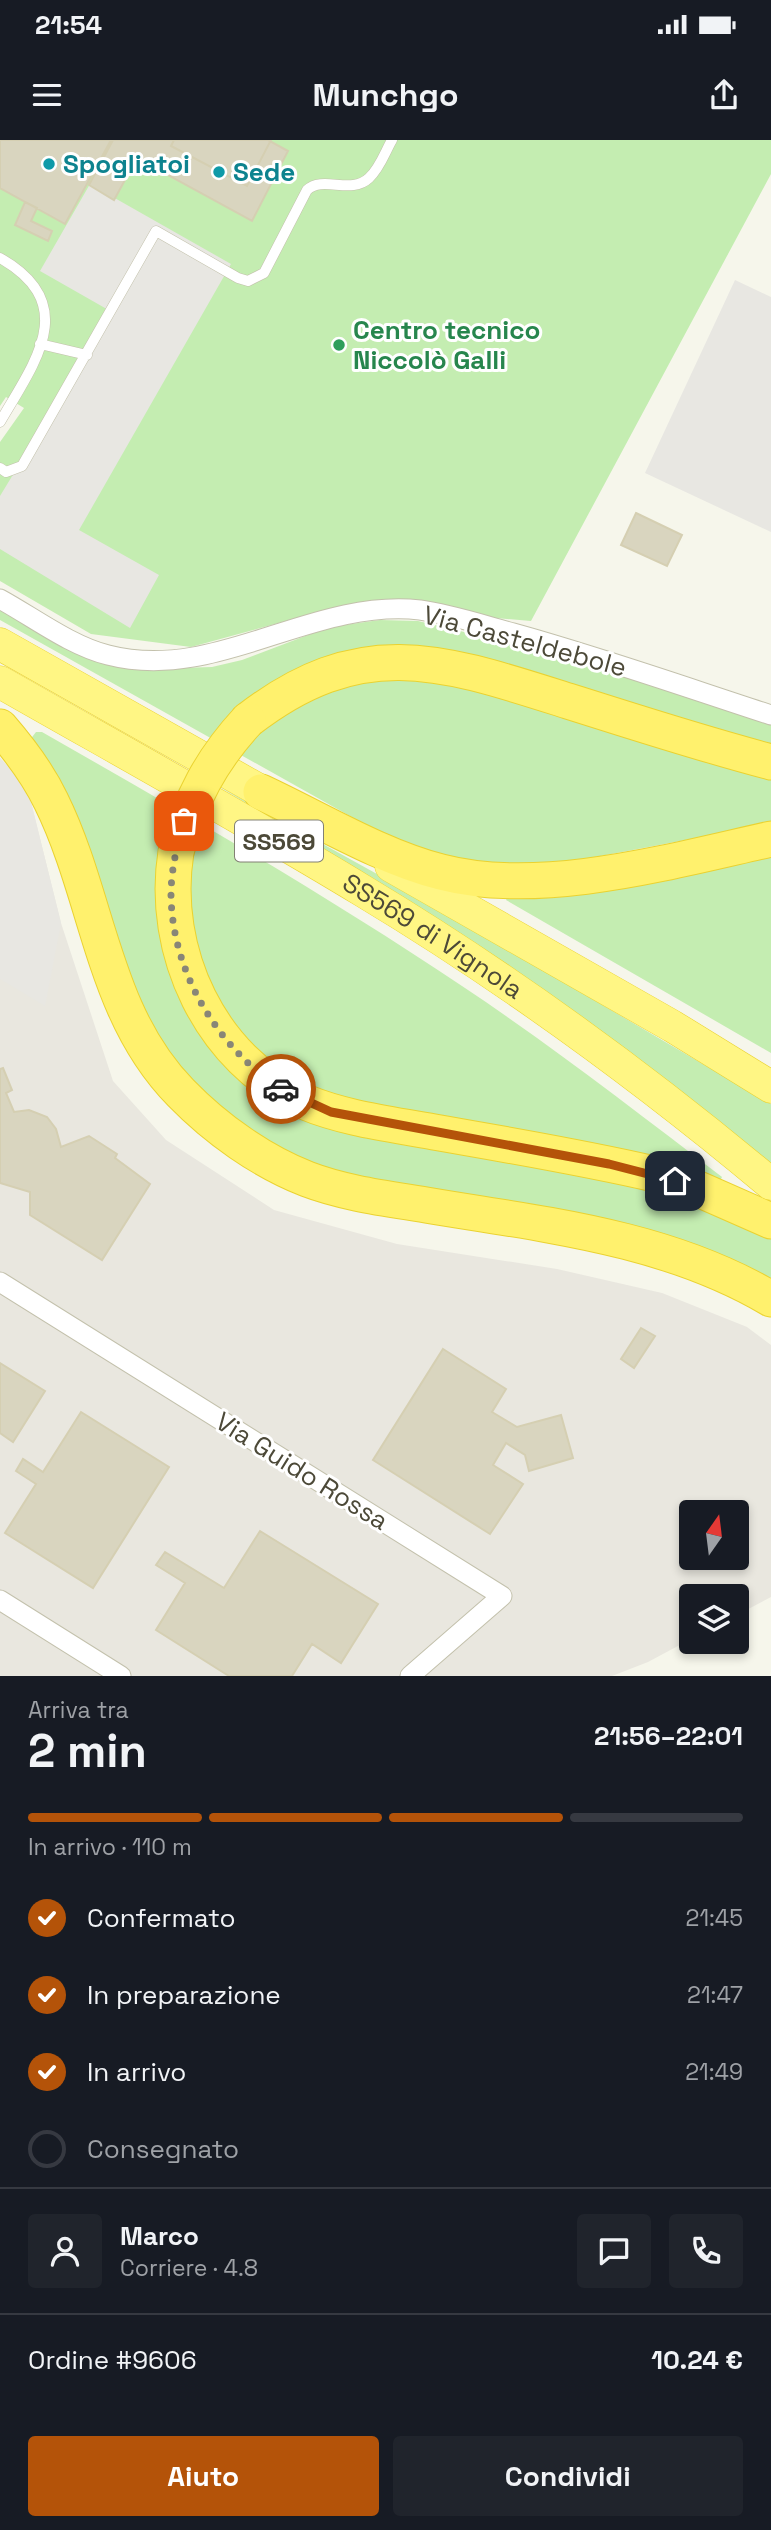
<!DOCTYPE html>
<html lang="it">
<meta charset="utf-8">
<style>
body{margin:0;font-family:"Space Grotesk",sans-serif;background:#20242c;color:#f1f3f6;height:100vh;display:flex;flex-direction:column;font-size:26px;white-space:nowrap}
*{box-sizing:border-box;margin:0}
p{font-size:23px;color:#9ea1a6}
.icon{flex:none;width:38px;height:38px;fill:none;stroke:currentColor;stroke-width:2;stroke-linecap:round;stroke-linejoin:round}
.map{position:relative;height:1536px;overflow:hidden}
.drawer{display:flex;flex-direction:column;background:#171b24;flex:1}
.drawer>*{flex:none}
.needle{width:46px;rotate:14deg}
.tools{position:absolute;left:679px;top:1360px;display:grid;gap:14px}
.tools a{display:grid;place-items:center;width:70px;height:70px;border-radius:7px;background:#171b24;box-shadow:0 4px 10px #0003;font-size:35px}
.pin{position:absolute;display:grid;place-items:center;width:60px;height:60px;color:#fff;margin:-30px;border-radius:14px;box-shadow:0 4px 10px #0006}
.courier{position:absolute;display:grid;place-items:center;width:70px;height:70px;margin:-35px;border:5px solid #b45309;border-radius:50%;background:#fff;color:#222;box-shadow:0 2px 9px #0007}
.summary em{font-style:normal;font-weight:700}
.summary div{display:flex;flex-direction:column-reverse}
.summary{display:flex;align-items:center;justify-content:space-between;height:119px;padding:0 28px}
h1{font-size:46px;font-weight:700;line-height:52px}
.bar{display:grid;grid-template-columns:repeat(4,1fr);gap:10px 7px;align-content:center;height:84px;padding:0 28px}
.bar i{height:9px;border-radius:5px;background:#363941}
.bar .selected{background:#b45309}
.bar p{grid-column:span 4}
.line{display:flex;align-items:center;gap:18px;padding:0 28px;border-top:2px solid #363941}
.line div{flex:1}
.round{display:grid;place-items:center;flex:none;width:74px;height:74px;border-radius:7px;background:#20242c}
ol{padding:0 28px;list-style:none}
li{display:flex;align-items:center;gap:21px;height:77px}
li p{margin-inline-start:auto}
li .icon{padding:7px;border-radius:50%;background:#b45309;color:#fff;stroke-width:4}
li:last-child{color:#9ea1a6}
li i{width:38px;height:38px;border:4px solid #363941;border-radius:50%}
.action{display:flex;gap:14px;margin-top:auto;padding:14px 28px}
.action a{flex:1;height:80px;border-radius:7px;background:#b45309;color:#fff;font-size:28px;font-weight:700;line-height:80px;text-align:center}
.action a+a{background:#20242c;color:#f1f3f6}
.status{display:flex;justify-content:space-between;align-items:center;height:49px;padding:0 35px;background:#171b24;direction:ltr}
.status svg{height:19px;fill:currentColor}
header{display:flex;justify-content:space-between;align-items:center;height:91px;padding:0 28px;background:#171b24;font-size:32px;font-weight:700}
.map>svg:first-child{display:block}
.industrial{fill:#e9e7df;fill-rule:evenodd}
.green{fill:#c4edb1}
.parking{fill:#e8e7e2}
.building{fill:#d9d5bf;stroke:#d5cfb2;stroke-width:2}
.lines{fill:none;stroke-linecap:round;stroke-linejoin:round}
.service-casing{stroke:#c3c1ac;stroke-width:11}
.minor-casing{stroke:#c3c1ac;stroke-width:21}
.trunk-casing{stroke:#ead231;stroke-width:33}
.motorway-casing{stroke:#ead231;stroke-width:37}
.service{stroke:#fff;stroke-width:10}
.minor{stroke:#fff;stroke-width:19}
.trunk{stroke:#fff684;stroke-width:32}
.motorway{stroke:#fff16d;stroke-width:35}
.motorway-bridge-casing{stroke:#ead231;stroke-width:37;stroke-linecap:butt}
.motorway-bridge{stroke:#fff16d;stroke-width:35}
.done{stroke:#888677;stroke-width:7;stroke-dasharray:0 12.6}
.route{stroke:#b45309;stroke-width:9}
.culture-dot{fill:#0f9aa8;stroke:#fff;stroke-width:2.5}
.leisure-dot{fill:#2e9e5b;stroke:#fff;stroke-width:2.5}
.labels{text-anchor:middle;dominant-baseline:central;stroke-width:6;stroke-linejoin:round;paint-order:stroke}
.shield{fill:#fff;stroke:#828074;stroke-width:2}
.shield-label{font-size:24px;font-weight:bold;fill:#4c4938}
.culture-label{font-size:26px;font-weight:bold;fill:#0d838f;stroke:#fff;text-anchor:start}
.leisure-label{font-size:26px;font-weight:bold;fill:#27864d;stroke:#fff;text-anchor:start}
.street-label{font-size:26px;fill:#4c4938;stroke:#fff}
</style>
<div class="status"><b>21:54</b><svg viewBox="0 0 49 12"><path d="M0 12V9h3v3zM5 12V6h3v6zM10 12V3h3v9zM15 12V0h3v12zM26 1h20v11H26zM47 4h2v5h-2z"/></svg></div>
<header><svg class="icon" aria-label="menu" viewBox="0 0 24 24"><path d="M4 6h16M4 12h16M4 18h16"/></svg>Munchgo<svg class="icon" aria-label="share" viewBox="0 0 24 24"><path d="M12 15V3M7 8l5-5 5 5M5 13v7h14v-7"/></svg></header>
<div class="map">
<svg width="771" height="1536" viewBox="0 0 771 1536">
<rect width="100%" height="100%" fill="#f6f6eb"/>
<!-- industrial -->
<path class="industrial" d="M 0,618 L 27,646 L 61,783 L 113,941 L 166,1000 L 274,1070 L 397,1104 L 557,1129 L 662,1153 L 747,1187 L 771,1205 L 771,1457 L 737,1475 L 737,1456 L 691,1456 L 691,1499 L 648,1522 L 612,1536 L 0,1536 ZM 691,1372 L 737,1372 L 737,1418 L 691,1418 Z"/>
<!-- green -->
<path class="green" d="M 0,0 L 771,0 L 771,34 L 531,481 L 344,465 L 191,507 L 91,494 L 0,441 L 0,302 L 24,268 L 6,257 L 0,266 Z
M 0,466 L 145,529 L 212,527 L 242,520 L 329,487 L 380,480 L 418,481 L 547,512 L 771,584 L 771,608 L 413,507 L 278,577 L 348,541 L 435,534 L 771,633 L 771,684 L 537,728 L 442,718 L 373,689 L 0,480 Z
M 36,592 L 42,592 C 184,673 326,755 462,846 C 552,906 637,972 722,1037 L 720,1041 C 632,1009 537,998 445,982 C 395,974 341,968 296,945 C 274,934 255,916 240,897 C 190,839 179,784 188,710 L 161,702 C 152,754 160,803 182,852 C 249,1000 387,997 526,1020 L 531,1025 C 614,1040 693,1057 771,1093 L 771,1142 C 737,1124 701,1107 664,1095 C 490,1041 282,1079 162,911 C 94,817 96,699 29,601 Z
M 218,646 L 415,755 L 771,964 L 771,1025 C 716,980 661,935 604,893 C 480,803 349,725 218,646 Z
M 771,709 L 771,913 L 506,760 L 508,756 Z"/>
<!-- parking -->
<path class="parking" d="M 90,44 L 231,124 L 79,390 L 159,435 L 130,488 L 0,409 L 0,356 L 112,172 L 40,131 Z
M 735,140 L 771,157 L 771,392 L 645,333 Z
M 0,618 L 27,646 L 61,783 L 45,866 L 0,839 Z"/>
<!-- building -->
<path class="building" d="M 0,0 L 111,0 L 65,84 L 0,48 Z
M 113,0 L 268,0 L 288,11 L 252,81 L 137,18 L 114,60 L 89,45 Z
M 174,0 L 271,0 L 247,46 L 171,6 Z
M 25,62 L 37,68 L 31,81 L 52,91 L 48,101 L 15,85 Z
M 636,373 L 682,395 L 667,426 L 621,405 Z
M 3,928 L 12,950 L 6,953 L 14,972 L 29,970 L 47,977 L 56,989 L 61,1007 L 89,996 L 117,1014 L 115,1018 L 150,1044 L 102,1120 L 30,1075 L 30,1052 L 0,1043 L 0,929 Z
M 641,1188 L 655,1196 L 634,1228 L 621,1219 Z
M 443,1209 L 506,1249 L 492,1272 L 517,1287 L 561,1275 L 573,1318 L 529,1331 L 525,1315 L 506,1303 L 493,1325 L 523,1344 L 490,1394 L 373,1320 Z
M 0,1223 L 45,1251 L 13,1302 L 0,1293 Z
M 81,1272 L 169,1327 L 93,1448 L 5,1393 L 36,1344 L 16,1331 L 23,1319 L 43,1332 Z
M 260,1391 L 378,1464 L 341,1523 L 312,1504 L 292,1536 L 229,1536 L 156,1490 L 185,1443 L 156,1425 L 165,1412 L 224,1448 Z"/>
<g class="lines">
<defs>
<path id="service" d="M 0,118 C 81,164 35,222 0,282
M 40,204 L 87,215
M 0,328 L 6,332 L 22,326 L 156,91 L 238,138 L 248,141 L 264,133 L 307,50 C 323,35 351,55 369,38 C 380,28 385,12 392,0"/>
<path id="minor" d="M 0,459 C 33,477 71,506 108,515 C 216,543 310,458 420,470 C 450,474 483,485 513,493 C 600,517 685,547 771,575
M 0,1142 L 502,1456 L 410,1536
M 0,1460 L 121,1536"/>
<g id="trunk">
<path d="M 0,504 L 282,663"/>
<path id="s1" d="M 0,542 C 121,611 243,678 363,751 C 506,837 643,937 771,1044"/>
<path d="M 391,726 L 672,886 L 771,947"/>
</g>
<path id="motorway" d="M 248,580 C 362,492 442,521 568,561 C 635,582 702,604 771,622
M 0,587 C 20,610 38,634 51,661 C 99,758 102,873 181,953 C 216,989 261,1021 307,1039 C 346,1054 391,1059 432,1066 C 548,1085 668,1098 771,1159
M 261,652 C 319,679 379,716 441,732 C 540,758 672,721 771,699
M 176,712 C 160,811 210,920 305,962 C 346,979 391,984 434,992 C 508,1005 581,1017 654,1034 L 696,1048 L 771,1081"/>
</defs>
<!-- service casing -->
<use href="#service" class="service-casing"/>
<!-- minor casing -->
<use href="#minor" class="minor-casing"/>
<!-- trunk casing -->
<use href="#trunk" class="trunk-casing"/>
<!-- motorway casing -->
<use href="#motorway" class="motorway-casing"/>
<!-- service -->
<use href="#service" class="service"/>
<!-- minor -->
<use href="#minor" class="minor"/>
<!-- trunk -->
<use href="#trunk" class="trunk"/>
<!-- motorway -->
<use href="#motorway" class="motorway"/>
<defs>
<path id="motorway-bridge" d="M 176,712 C 190,660 211,620 248,580"/>
</defs>
<!-- motorway-bridge casing -->
<use href="#motorway-bridge" class="motorway-bridge-casing"/>
<!-- motorway-bridge -->
<use href="#motorway-bridge" class="motorway-bridge"/>
</g>
<g class="lines">
<!-- done -->
<path class="done" d="M 184,681 C 177,705 171,730 171,755 C 172,832 217,907 281,949"/>
<!-- route -->
<path class="route" d="M 281,949 L 331,972 L 609,1024 L 675,1041"/>
</g>
<!-- markers -->
<g class="culture-dot">
<circle cx="49" cy="24" r="7"/>
<circle cx="219" cy="32" r="7"/>
</g>
<circle class="leisure-dot" cx="339" cy="205" r="7"/>
<g class="labels">
<!-- shield labels -->
<rect class="shield" x="235" y="680.5" width="88" height="41" rx="5"/>
<g class="shield-label">
<text x="279" y="701">SS569</text>
</g>
<!-- culture labels -->
<g class="culture-label">
<text x="63" y="24">Spogliatoi</text>
<text x="233" y="32">Sede</text>
</g>
<!-- leisure labels -->
<g class="leisure-label">
<text x="353" y="190">Centro tecnico<tspan x="353" dy="30">Niccolò Galli</tspan></text>
</g>
<!-- street labels -->
<g class="street-label">
<text transform="translate(525 501) rotate(15)">Via Casteldebole</text>
<text stroke="none"><textPath href="#s1" startOffset="502">SS569 di Vignola</textPath></text>
<text transform="translate(302 1331) rotate(32)">Via Guido Rossa</text>
</g>
</g>
</svg>
<div class="tools">
<a><svg class="needle" viewBox="-14 -14 28 28"><path d="M0-13l5 13h-10z" fill="#e53935"/><path d="M0 13l5-13h-10z" fill="#9ea1a6"/></svg></a>
<a><svg class="icon" aria-label="layers" viewBox="0 0 24 24"><path d="M12 4l9 5-9 5-9-5zM3 14l9 5 9-5"/></svg></a>
</div>
<div class="pin" style="left:184px;top:681px;background:#ea580c"><svg class="icon" aria-label="bag" viewBox="0 0 24 24"><path d="M5 8h14l-1 12H6zM9 8a3 3 0 0 1 6 0"/></svg></div>
<div class="pin" style="left:675px;top:1041px;background:#1f2937"><svg class="icon" aria-label="home" viewBox="0 0 24 24"><path d="M3 11l9-7 9 7M6 9v11h12V9"/></svg></div>
<div class="courier" style="left:281px;top:949px"><svg class="icon" aria-label="car" viewBox="0 0 24 24"><path d="M5 17H2v-5l4-1 3-4h7l3 4 3 1v5h-3M9 17h6M6 11h13"/><circle cx="7" cy="17" r="2"/><circle cx="17" cy="17" r="2"/></svg></div>
</div>
<section class="drawer">
<div class="summary"><div><h1>2 min</h1><p>Arriva tra</p></div><em>21:56–22:01</em></div>
<div class="bar"><i class="selected"></i><i class="selected"></i><i class="selected"></i><i></i><p>In arrivo · 110 m</p></div>
<ol>
<li><svg class="icon" aria-label="check" viewBox="0 0 24 24"><path d="M5 12l5 5 9-10"/></svg>Confermato<p>21:45</p></li>
<li><svg class="icon" aria-label="check" viewBox="0 0 24 24"><path d="M5 12l5 5 9-10"/></svg>In preparazione<p>21:47</p></li>
<li><svg class="icon" aria-label="check" viewBox="0 0 24 24"><path d="M5 12l5 5 9-10"/></svg>In arrivo<p>21:49</p></li>
<li><i></i>Consegnato</li>
</ol>
<div class="line" style="height:126px"><a class="round"><svg class="icon" aria-label="person" viewBox="0 0 24 24"><circle cx="12" cy="8" r="4"/><path d="M4 21q1-7 8-7t8 7"/></svg></a><div><b>Marco</b><p>Corriere · 4.8</p></div><a class="round"><svg class="icon" aria-label="chat" viewBox="0 0 24 24"><path d="M4 5h16v11H9l-5 4z"/></svg></a><a class="round"><svg class="icon" aria-label="phone" viewBox="0 0 24 24"><path d="M5 4h4l2 5-3 2q2 4 5 5l2-3 5 2v4C11 20 4 13 5 4z"/></svg></a></div>
<div class="line" style="height:91px"><div>Ordine #9606</div><b>10.24 €</b></div>
<div class="action"><a>Aiuto</a><a>Condividi</a></div>
</section>
